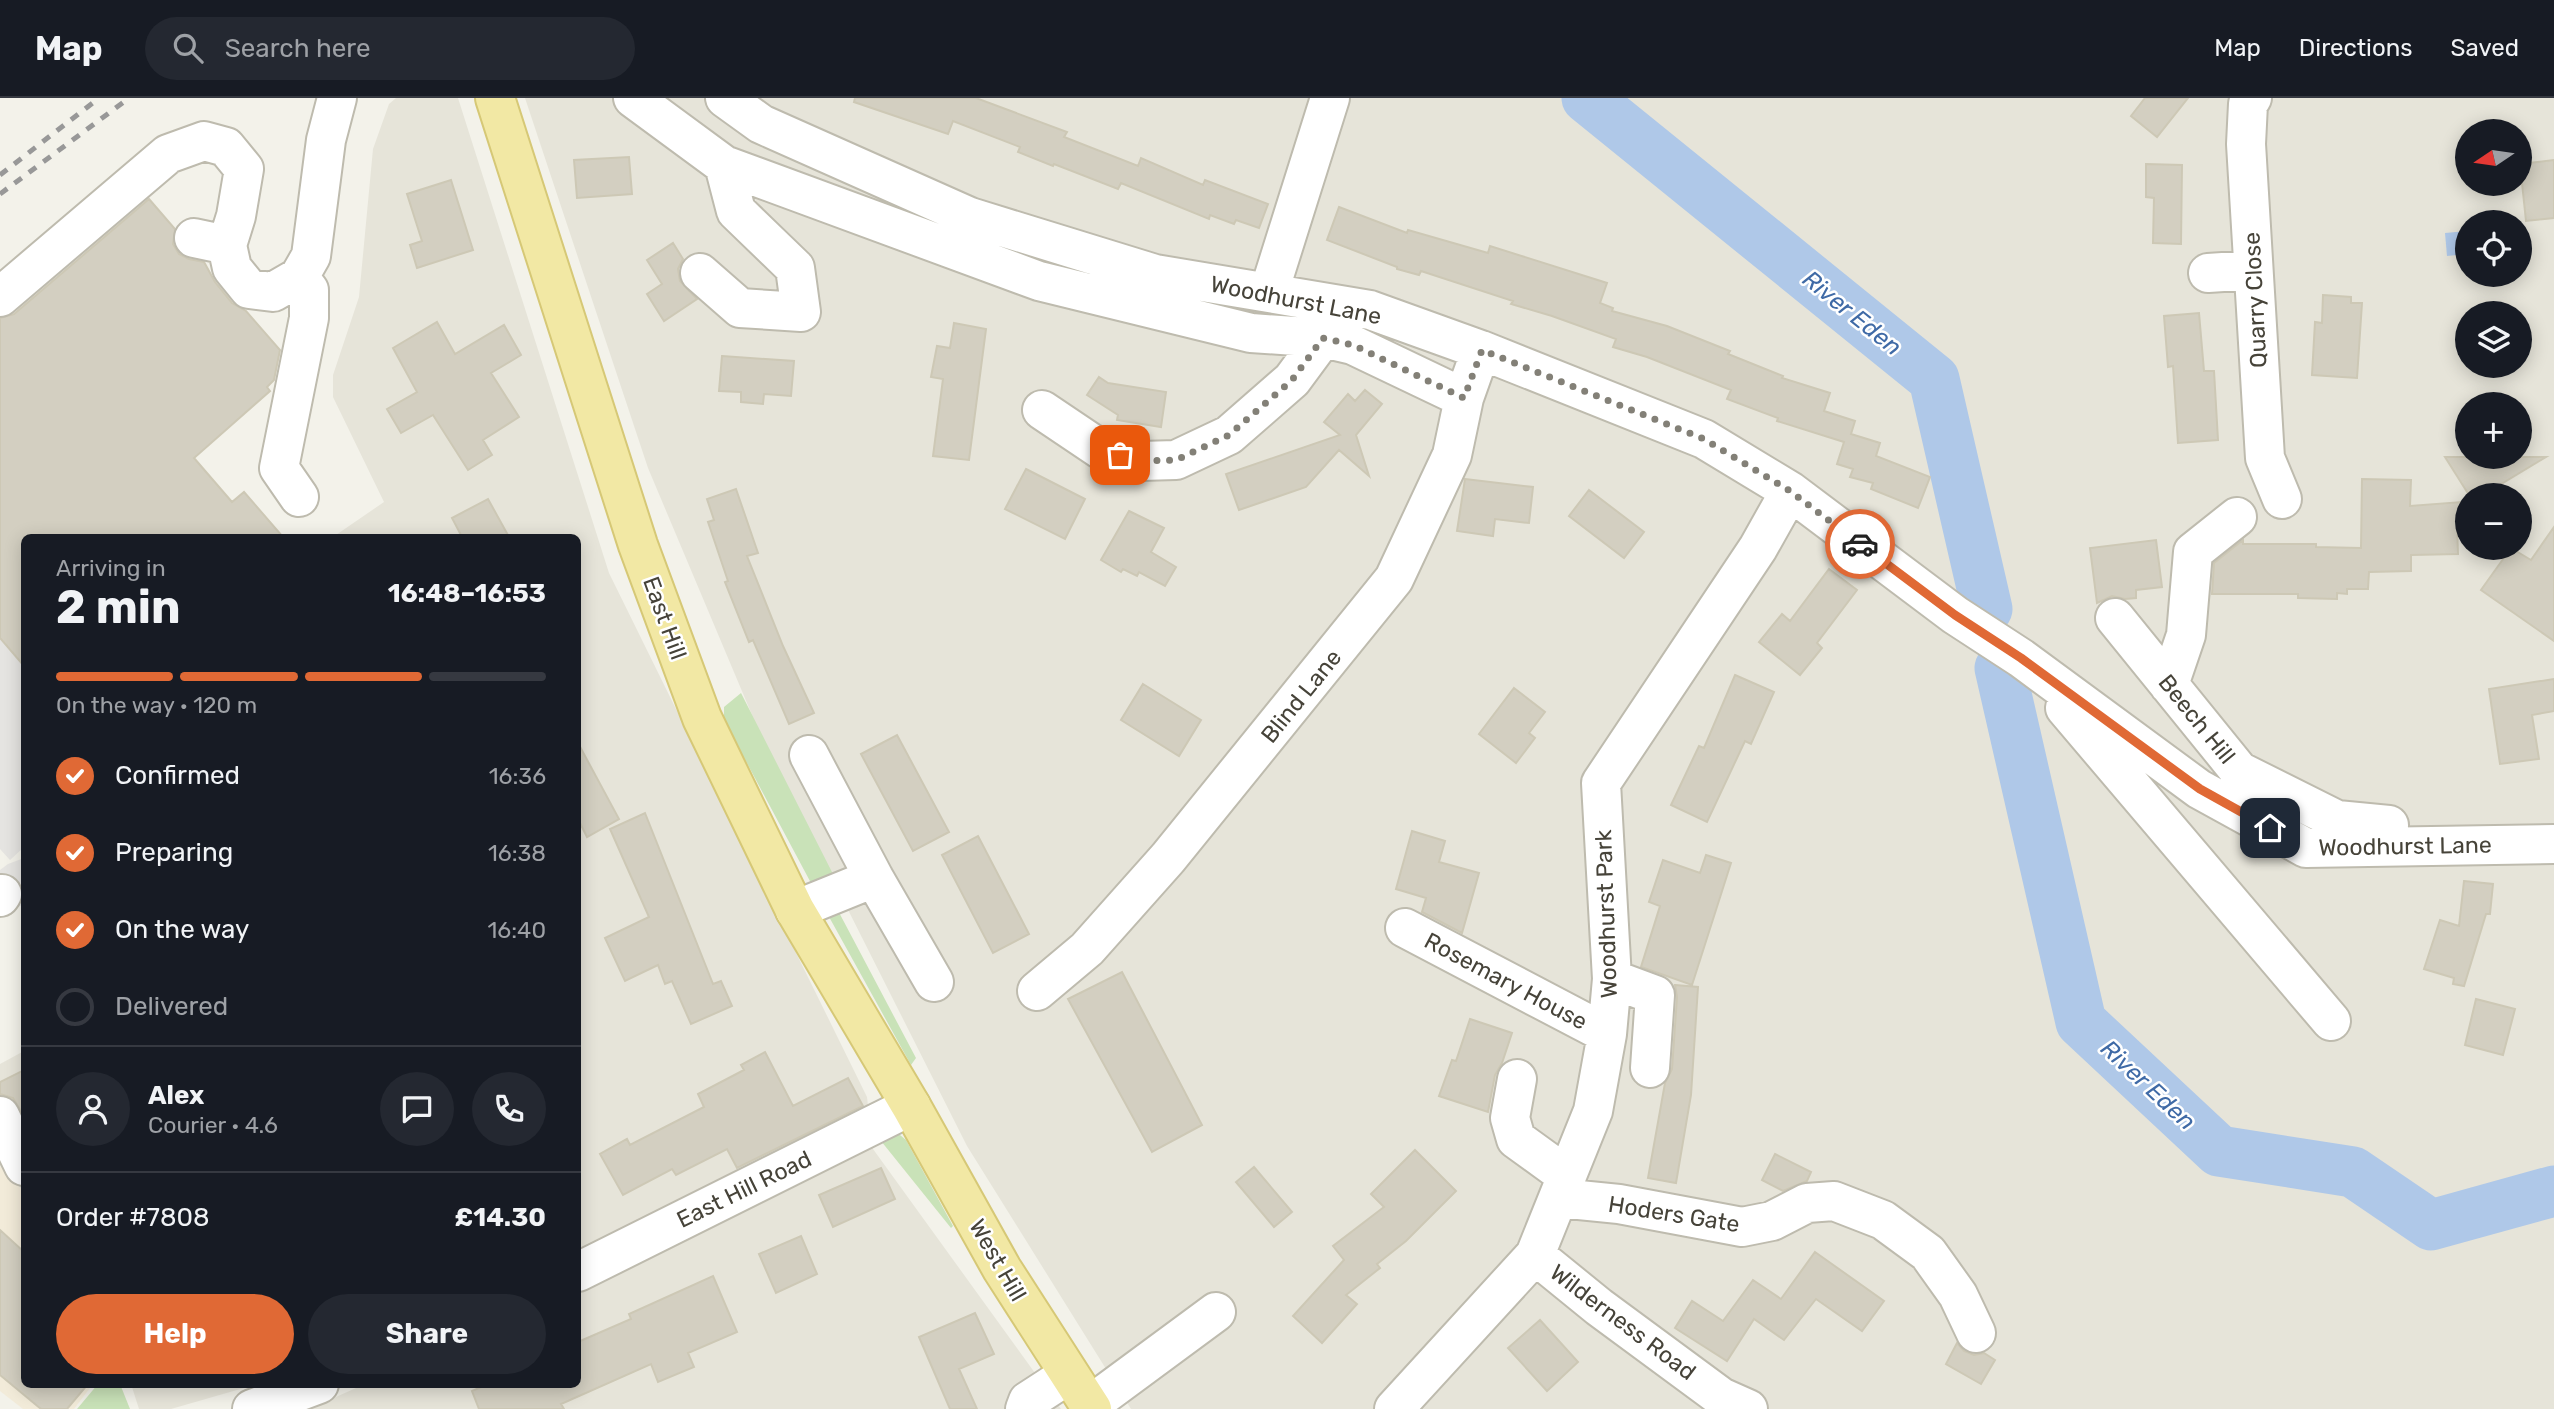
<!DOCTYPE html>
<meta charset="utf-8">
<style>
body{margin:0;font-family:Rubik,sans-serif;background:#242831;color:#f1f3f6;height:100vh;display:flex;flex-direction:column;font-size:26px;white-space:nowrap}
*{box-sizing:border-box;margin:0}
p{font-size:23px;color:#9ea1a6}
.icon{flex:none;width:38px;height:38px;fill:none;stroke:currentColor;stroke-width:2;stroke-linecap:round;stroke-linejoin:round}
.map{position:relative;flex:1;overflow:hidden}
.details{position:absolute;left:21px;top:436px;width:560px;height:854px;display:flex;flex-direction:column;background:#171b24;border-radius:10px;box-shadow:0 4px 18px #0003}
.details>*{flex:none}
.needle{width:46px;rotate:257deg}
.fabs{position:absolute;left:2455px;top:21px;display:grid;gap:14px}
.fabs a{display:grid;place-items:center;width:77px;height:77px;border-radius:50%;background:#171b24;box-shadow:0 4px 18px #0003;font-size:35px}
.pin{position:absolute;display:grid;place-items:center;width:60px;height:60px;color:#fff;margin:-30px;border-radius:14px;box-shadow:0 4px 10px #0006}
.courier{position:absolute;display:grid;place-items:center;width:70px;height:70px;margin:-35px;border:5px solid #e06935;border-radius:50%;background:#fff;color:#222;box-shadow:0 2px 9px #0007}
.headline em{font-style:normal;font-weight:700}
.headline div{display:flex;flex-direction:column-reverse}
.headline{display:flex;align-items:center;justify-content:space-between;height:119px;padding:0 35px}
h1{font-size:46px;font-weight:700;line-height:52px}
.bar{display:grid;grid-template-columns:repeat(4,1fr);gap:10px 7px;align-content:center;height:84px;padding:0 35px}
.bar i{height:9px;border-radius:5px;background:#363941}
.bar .on{background:#e06935}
.bar p{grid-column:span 4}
.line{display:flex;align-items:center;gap:18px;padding:0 35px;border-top:2px solid #363941}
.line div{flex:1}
.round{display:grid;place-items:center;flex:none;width:74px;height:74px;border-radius:37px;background:#242831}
ol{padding:0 35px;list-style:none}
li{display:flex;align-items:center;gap:21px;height:77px}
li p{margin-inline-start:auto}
li .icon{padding:7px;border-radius:50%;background:#e06935;color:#fff;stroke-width:4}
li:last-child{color:#9ea1a6}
li i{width:38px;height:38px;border:4px solid #363941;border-radius:50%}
.primary-button{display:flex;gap:14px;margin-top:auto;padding:14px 35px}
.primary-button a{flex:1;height:80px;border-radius:42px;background:#e06935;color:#fff;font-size:28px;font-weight:700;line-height:80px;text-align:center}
.primary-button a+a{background:#242831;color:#f1f3f6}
header{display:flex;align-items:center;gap:42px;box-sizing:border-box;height:98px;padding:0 35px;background:#171b24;border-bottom:2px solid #363941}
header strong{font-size:33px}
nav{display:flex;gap:38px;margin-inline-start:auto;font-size:24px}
.search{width:490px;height:63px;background:#242831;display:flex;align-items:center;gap:18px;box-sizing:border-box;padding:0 24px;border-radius:38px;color:#9ea1a6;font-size:26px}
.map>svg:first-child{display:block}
.residential{fill:#e6e4d9;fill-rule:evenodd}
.commercial{fill:#f2ebd9}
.green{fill:#c9e2b8}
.parking{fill:#e5e4e1}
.water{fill:#afc8e8}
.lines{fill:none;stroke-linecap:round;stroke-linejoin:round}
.river{stroke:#afc8e8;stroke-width:51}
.building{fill:#d3cfc1;stroke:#cdc8b5;stroke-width:2}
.minor-casing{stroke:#bebbae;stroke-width:42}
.major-casing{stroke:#d6c876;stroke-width:42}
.minor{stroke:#fff;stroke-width:38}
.major{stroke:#f2e8a4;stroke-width:38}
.rail{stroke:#989898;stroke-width:5;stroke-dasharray:9 9;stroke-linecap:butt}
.done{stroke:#838077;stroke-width:7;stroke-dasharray:0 12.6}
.route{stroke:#e06935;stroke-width:9}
.labels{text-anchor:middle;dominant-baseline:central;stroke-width:5;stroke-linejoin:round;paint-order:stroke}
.street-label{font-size:23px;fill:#464339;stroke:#fff}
.water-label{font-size:24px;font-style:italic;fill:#3f6aa6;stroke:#fff}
</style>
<header>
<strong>Map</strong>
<div class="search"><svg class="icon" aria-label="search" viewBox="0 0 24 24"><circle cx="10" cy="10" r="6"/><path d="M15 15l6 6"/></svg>Search here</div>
<nav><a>Map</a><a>Directions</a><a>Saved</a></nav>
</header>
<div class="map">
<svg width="2554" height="1311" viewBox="0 0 2554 1311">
<rect width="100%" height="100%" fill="#f3f2ea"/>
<!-- residential -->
<path class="residential" d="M 396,0 L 458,0 L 609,475 L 867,999 L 873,1051 L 1061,1311 L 309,1311 L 365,1286 L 578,1286 L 578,439 L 333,439 L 384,404 L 333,299 L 333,277 L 359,199 L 373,51 L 389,6 Z
M 525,0 L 2554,0 L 2554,1311 L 1131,1311 L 967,1048 L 763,643 L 648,370 ZM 2468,33 L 2520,33 L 2520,86 L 2468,86 ZM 2468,124 L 2520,124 L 2520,177 L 2468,177 ZM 2468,215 L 2520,215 L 2520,268 L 2468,268 ZM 2468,306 L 2520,306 L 2520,359 L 2468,359 ZM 2468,397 L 2520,397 L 2520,450 L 2468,450 Z
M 24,953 L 24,1094 L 0,1068 L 0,966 Z
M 131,1286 L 258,1286 L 171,1311 L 139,1311 Z"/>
<!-- commercial -->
<path class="commercial" d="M 0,1068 L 24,1094 L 24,1286 L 93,1286 L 74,1311 L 23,1311 L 0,1293 Z"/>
<!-- green -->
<path class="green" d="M 741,595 L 833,776 L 825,783 L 811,785 L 724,622 L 724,609 Z
M 834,805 L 916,960 L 911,967 L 828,817 Z
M 888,1034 L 900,1037 L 906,1042 L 953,1128 L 951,1130 L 877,1038 Z
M 98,1286 L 120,1286 L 130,1311 L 77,1311 Z"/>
<!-- parking -->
<path class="parking" d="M 0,540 L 24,568 L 24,749 L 10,762 L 0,751 Z
M 24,760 L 24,806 L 10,813 L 0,797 L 0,772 L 8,766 Z"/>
<!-- water -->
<path class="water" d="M 2467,133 L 2467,156 L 2447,158 L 2445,135 Z"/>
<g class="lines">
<!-- river -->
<path class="river" d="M 1587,0 L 1934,281 L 1987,511
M 2000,570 L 2081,924 L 2219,1053 L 2353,1074 L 2431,1127 L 2554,1093"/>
</g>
<!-- building -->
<path class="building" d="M 855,0 L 976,0 L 1067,34 L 1064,39 L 1138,68 L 1141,60 L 1203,87 L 1205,82 L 1268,106 L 1259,130 L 1236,122 L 1234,126 L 1210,117 L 1209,121 L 1121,85 L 1118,91 L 1054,66 L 1053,68 L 1018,54 L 1020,49 L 953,23 L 948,36 L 854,4 Z
M 2145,0 L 2188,0 L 2157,39 L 2131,18 Z
M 629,59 L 632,96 L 577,100 L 574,62 Z
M 2554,62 L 2554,120 L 2526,123 L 2520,66 Z
M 2146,66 L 2182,67 L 2181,146 L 2153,145 L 2154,100 L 2146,99 Z
M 451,82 L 473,152 L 417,170 L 410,147 L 422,143 L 407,96 Z
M 149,101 L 175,131 L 173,146 L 179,156 L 189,161 L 204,164 L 215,184 L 232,205 L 246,213 L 280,252 L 274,282 L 267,289 L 270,293 L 194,360 L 232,404 L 244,394 L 283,439 L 24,439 L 24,568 L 0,540 L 0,220 L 14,216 Z
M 1339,109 L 1407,135 L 1408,132 L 1488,155 L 1490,148 L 1607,185 L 1600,205 L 1613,210 L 1612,213 L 1667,228 L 1730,253 L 1728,256 L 1783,278 L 1782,280 L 1830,295 L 1824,313 L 1855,323 L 1851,336 L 1880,345 L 1876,358 L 1930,379 L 1918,410 L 1871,391 L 1873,385 L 1850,379 L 1853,371 L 1837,366 L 1844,344 L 1777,323 L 1778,320 L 1727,301 L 1731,292 L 1647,259 L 1613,249 L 1616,241 L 1552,218 L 1511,206 L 1513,203 L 1421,173 L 1419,177 L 1397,171 L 1397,169 L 1327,142 Z
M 673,145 L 683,161 L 678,171 L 680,183 L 697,201 L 664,223 L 647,196 L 662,186 L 647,162 Z
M 2323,197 L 2351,199 L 2351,205 L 2362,205 L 2357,280 L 2312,277 L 2315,224 L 2322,225 Z
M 2199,215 L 2204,273 L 2214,273 L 2218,342 L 2178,345 L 2173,268 L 2168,269 L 2164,218 Z
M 437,224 L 455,256 L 504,227 L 521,257 L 491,275 L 519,319 L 483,342 L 492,357 L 468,372 L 433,317 L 401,335 L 387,311 L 417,294 L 393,250 Z
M 954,225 L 986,231 L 969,362 L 933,358 L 943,281 L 931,279 L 937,248 L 950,250 Z
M 722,258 L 794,263 L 791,298 L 764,296 L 763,306 L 741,304 L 741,294 L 719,293 Z
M 1099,279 L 1108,285 L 1166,294 L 1161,329 L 1117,322 L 1118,317 L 1087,297 Z
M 1365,292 L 1382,306 L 1356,337 L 1369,378 L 1339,352 L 1306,389 L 1239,412 L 1226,376 L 1340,337 L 1324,324 L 1348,296 L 1355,303 Z
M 2445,359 L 2546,359 L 2483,397 L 2469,397 Z
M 1026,371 L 1085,401 L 1065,441 L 1005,411 Z
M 1465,381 L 1533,389 L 1529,425 L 1495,421 L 1493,438 L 1457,433 Z
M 2362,381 L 2411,382 L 2410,408 L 2462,404 L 2464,427 L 2457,428 L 2458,456 L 2411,457 L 2411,473 L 2369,474 L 2368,491 L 2347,491 L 2347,496 L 2337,495 L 2337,501 L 2298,500 L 2298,496 L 2212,496 L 2214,465 L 2243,442 L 2243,446 L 2316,446 L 2316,449 L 2361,450 Z
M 736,391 L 758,455 L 747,458 L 783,548 L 814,615 L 789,626 L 753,542 L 749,544 L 725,484 L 728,483 L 708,424 L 714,422 L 707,401 Z
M 1589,392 L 1644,434 L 1624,460 L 1569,418 Z
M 488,401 L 509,439 L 462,439 L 452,420 Z
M 1129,413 L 1164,430 L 1151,454 L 1176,469 L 1165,488 L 1139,474 L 1137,478 L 1123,471 L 1121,474 L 1101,462 Z
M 2554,429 L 2554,543 L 2481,492 L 2511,450 L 2531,462 Z
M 2156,442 L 2162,489 L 2136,492 L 2136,500 L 2125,501 L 2112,498 L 2097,505 L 2090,450 Z
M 1829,471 L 1857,492 L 1817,545 L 1822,550 L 1800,577 L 1759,544 L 1782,516 L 1790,523 Z
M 1735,577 L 1774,594 L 1751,646 L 1745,643 L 1707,724 L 1671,707 L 1699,648 L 1704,650 Z
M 2554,581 L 2554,613 L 2532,617 L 2539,661 L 2500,666 L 2489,591 Z
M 1143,586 L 1201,622 L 1179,658 L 1121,622 Z
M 1514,590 L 1545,614 L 1529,635 L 1535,640 L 1516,665 L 1479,636 Z
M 897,637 L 949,734 L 913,753 L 861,656 Z
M 578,645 L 619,721 L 587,739 L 578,721 Z
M 645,715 L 713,886 L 721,883 L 732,908 L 691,926 L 672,883 L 665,886 L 658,867 L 625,883 L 605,840 L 649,819 L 610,731 Z
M 1412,733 L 1445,743 L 1439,764 L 1479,775 L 1462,835 L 1422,814 L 1426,800 L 1396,791 Z
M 978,738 L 1029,836 L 993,855 L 942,757 Z
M 1706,757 L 1731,765 L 1692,887 L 1641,869 L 1660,808 L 1649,804 L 1663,762 L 1700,775 Z
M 2464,783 L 2493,786 L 2490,816 L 2486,816 L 2464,888 L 2453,886 L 2454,880 L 2424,871 L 2440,822 L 2459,828 Z
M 1122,874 L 1202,1027 L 1152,1054 L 1068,901 Z
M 1675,887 L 1698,889 L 1691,997 L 1676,1085 L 1648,1080 L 1665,985 L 1672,971 L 1677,899 Z
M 2476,901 L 2515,911 L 2503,957 L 2465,947 Z
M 1470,921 L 1512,935 L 1502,965 L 1495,977 L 1488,1014 L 1439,998 L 1452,962 L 1456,963 Z
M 765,954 L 793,1008 L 848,980 L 863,1008 L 737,1070 L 727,1051 L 676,1077 L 672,1071 L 623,1097 L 600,1056 L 627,1041 L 630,1047 L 704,1009 L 698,996 L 744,972 L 741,967 Z
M 24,972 L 24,1018 L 13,1000 L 0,996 L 0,984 Z
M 1415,1052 L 1456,1093 L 1406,1143 L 1377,1166 L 1380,1170 L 1346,1197 L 1357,1206 L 1322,1245 L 1293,1218 L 1344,1162 L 1333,1148 L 1384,1109 L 1371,1096 Z
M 1775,1056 L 1811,1074 L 1807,1083 L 1783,1093 L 1762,1082 Z
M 1254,1069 L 1292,1114 L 1274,1129 L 1236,1084 Z
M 881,1070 L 895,1101 L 833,1129 L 819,1097 Z
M 0,1132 L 24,1154 L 24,1286 L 88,1286 L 67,1311 L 41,1311 L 0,1277 Z
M 801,1138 L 817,1176 L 776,1195 L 759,1156 Z
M 1815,1154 L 1884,1203 L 1862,1233 L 1816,1201 L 1784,1242 L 1754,1221 L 1727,1263 L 1675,1230 L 1692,1203 L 1723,1223 L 1753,1182 L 1781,1201 Z
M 713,1178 L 737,1234 L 688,1255 L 694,1269 L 658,1284 L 651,1266 L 561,1306 L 564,1311 L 479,1311 L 472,1293 L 488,1286 L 578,1286 L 578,1244 L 631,1221 L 629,1216 Z
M 975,1215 L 994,1256 L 959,1271 L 977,1311 L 950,1311 L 919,1239 Z
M 1540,1222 L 1578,1264 L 1547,1293 L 1508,1250 Z
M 1957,1245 L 1964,1253 L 1974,1257 L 1984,1255 L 1995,1262 L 1981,1286 L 1946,1266 Z"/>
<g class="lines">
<defs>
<path id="minor" d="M 633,0 L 724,67 L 1039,183 L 1251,235 L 1323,240
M 725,0 L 761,26 L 970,119 L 1155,176 L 1370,212 L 1481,252 L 1704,341 L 1790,393 L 1955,517 L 2021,560 L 2199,691 L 2306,750 L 2554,746
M 2252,0 L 2248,6 L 2246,46 L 2265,360 L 2282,401
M 194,140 L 227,147
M 700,175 L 740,210 L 801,214 L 795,170 L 736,113 L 724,67
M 2208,175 L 2253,172
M 1269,194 L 1330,0
M 0,199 L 168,56 L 204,43 L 226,49 L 244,71 L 236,118 L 227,147 L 232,170 L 249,191 L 273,194 L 299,179 L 311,158 L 326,42 L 337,0
M 1042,312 L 1100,351 L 1141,363 L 1176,362 L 1229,337 L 1292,282 L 1323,240 L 1353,247 L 1464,300
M 299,399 L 279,370 L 309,220 L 309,192 L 299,179
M 2115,520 L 2239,673 L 2337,722 L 2389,727
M 2169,587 L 2186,537 L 2193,454 L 2237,419
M 2065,610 L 2331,923
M 809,657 L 874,780 L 934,884
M 0,799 L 2,796
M 795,812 L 874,780
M 1405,830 L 1607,936
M 1612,881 L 1655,897 L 1650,970
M 1037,893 L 1087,851 L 1168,760 L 1394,481 L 1452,357 L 1464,300 L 1481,252
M 1517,981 L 1510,1020 L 1516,1041 L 1567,1078
M 0,1018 L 24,1068
M 1559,1100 L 1619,1106 L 1742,1129 L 1772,1123 L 1807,1105 L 1834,1103 L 1883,1122 L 1928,1155 L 1958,1197 L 1976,1235
M 1535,1157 L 1599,1209 L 1721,1299 L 1748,1311
M 578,1174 L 911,1008
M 1090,1307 L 1216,1214
M 252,1311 L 319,1286
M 1025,1311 L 1028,1303 L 1068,1277
M 1394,1311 L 1535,1157 L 1593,1013 L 1607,936 L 1612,881 L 1601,685 L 1758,450 L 1790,393"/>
<path id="major" d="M 495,0 L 638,447 L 702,620 L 795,812 L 911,1008 L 1002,1171 L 1092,1311"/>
</defs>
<!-- minor casing -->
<use href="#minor" class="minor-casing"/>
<!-- major casing -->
<use href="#major" class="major-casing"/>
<!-- minor -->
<use href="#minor" class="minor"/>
<!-- major -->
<use href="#major" class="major"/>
<!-- rail -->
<path class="rail" d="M 0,77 L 99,0
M 0,96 L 129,0"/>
</g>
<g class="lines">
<!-- done -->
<path class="done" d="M 1120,357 L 1141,363 L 1176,362 L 1229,337 L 1292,282 L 1323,240 L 1353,247 L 1464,300 L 1482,252 L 1704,341 L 1790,393 L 1860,446"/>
<!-- route -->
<path class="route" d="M 1860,446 L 1955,517 L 2021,560 L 2200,691 L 2270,730"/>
</g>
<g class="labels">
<!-- street labels -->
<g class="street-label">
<text transform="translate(1296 202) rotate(11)">Woodhurst Lane</text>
<text transform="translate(2255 202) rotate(-93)">Quarry Close</text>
<text transform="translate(665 520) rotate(70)">East Hill</text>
<text transform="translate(1301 598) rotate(-51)">Blind Lane</text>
<text transform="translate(2197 621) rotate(51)">Beech Hill</text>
<text transform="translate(2405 748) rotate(-1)">Woodhurst Lane</text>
<text transform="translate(1606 816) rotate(-92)">Woodhurst Park</text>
<text transform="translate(1506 883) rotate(28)">Rosemary House</text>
<text transform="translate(744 1091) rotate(-26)">East Hill Road</text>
<text transform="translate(1674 1116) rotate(9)">Hoders Gate</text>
<text transform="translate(998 1162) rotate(60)">West Hill</text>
<text transform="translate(1623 1224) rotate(37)">Wilderness Road</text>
</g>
<!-- water labels -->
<g class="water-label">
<text transform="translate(1852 215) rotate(39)">River Eden</text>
<text transform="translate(2148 987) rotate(43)">River Eden</text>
</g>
</g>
</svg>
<div class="fabs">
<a><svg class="needle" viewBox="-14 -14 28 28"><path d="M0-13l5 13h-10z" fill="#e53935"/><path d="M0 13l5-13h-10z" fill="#9ea1a6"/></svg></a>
<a><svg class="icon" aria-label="locate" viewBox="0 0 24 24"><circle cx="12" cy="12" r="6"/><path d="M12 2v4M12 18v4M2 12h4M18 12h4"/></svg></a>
<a><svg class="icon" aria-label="layers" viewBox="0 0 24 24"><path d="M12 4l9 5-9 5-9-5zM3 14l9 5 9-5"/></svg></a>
<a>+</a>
<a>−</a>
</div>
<div class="pin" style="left:1120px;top:357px;background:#ea580c"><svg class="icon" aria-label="bag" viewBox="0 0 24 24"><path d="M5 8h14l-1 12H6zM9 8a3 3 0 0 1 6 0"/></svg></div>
<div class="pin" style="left:2270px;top:730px;background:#1f2937"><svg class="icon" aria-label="home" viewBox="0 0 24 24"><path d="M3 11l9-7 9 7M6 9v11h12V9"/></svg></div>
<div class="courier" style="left:1860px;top:446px"><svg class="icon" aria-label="car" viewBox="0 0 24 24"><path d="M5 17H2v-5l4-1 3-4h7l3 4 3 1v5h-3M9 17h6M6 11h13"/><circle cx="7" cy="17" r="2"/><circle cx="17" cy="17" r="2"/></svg></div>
<section class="details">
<div class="headline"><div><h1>2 min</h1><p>Arriving in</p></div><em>16:48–16:53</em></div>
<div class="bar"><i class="on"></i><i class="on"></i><i class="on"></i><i></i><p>On the way · 120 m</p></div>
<ol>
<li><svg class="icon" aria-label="check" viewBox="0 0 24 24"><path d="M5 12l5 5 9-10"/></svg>Confirmed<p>16:36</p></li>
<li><svg class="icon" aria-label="check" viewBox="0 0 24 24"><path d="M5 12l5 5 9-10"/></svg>Preparing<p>16:38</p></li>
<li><svg class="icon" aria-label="check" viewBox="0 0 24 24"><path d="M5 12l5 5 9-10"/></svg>On the way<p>16:40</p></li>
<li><i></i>Delivered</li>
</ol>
<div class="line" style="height:126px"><a class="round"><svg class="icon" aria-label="person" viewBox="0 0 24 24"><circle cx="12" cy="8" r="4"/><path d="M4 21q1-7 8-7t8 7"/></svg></a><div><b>Alex</b><p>Courier · 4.6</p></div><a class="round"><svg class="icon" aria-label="chat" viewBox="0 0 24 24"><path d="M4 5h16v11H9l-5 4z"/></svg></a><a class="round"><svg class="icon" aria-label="phone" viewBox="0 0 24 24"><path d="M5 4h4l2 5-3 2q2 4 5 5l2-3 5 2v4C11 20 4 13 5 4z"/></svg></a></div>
<div class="line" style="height:91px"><div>Order #7808</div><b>£14.30</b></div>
<div class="primary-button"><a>Help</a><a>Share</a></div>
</section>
</div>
